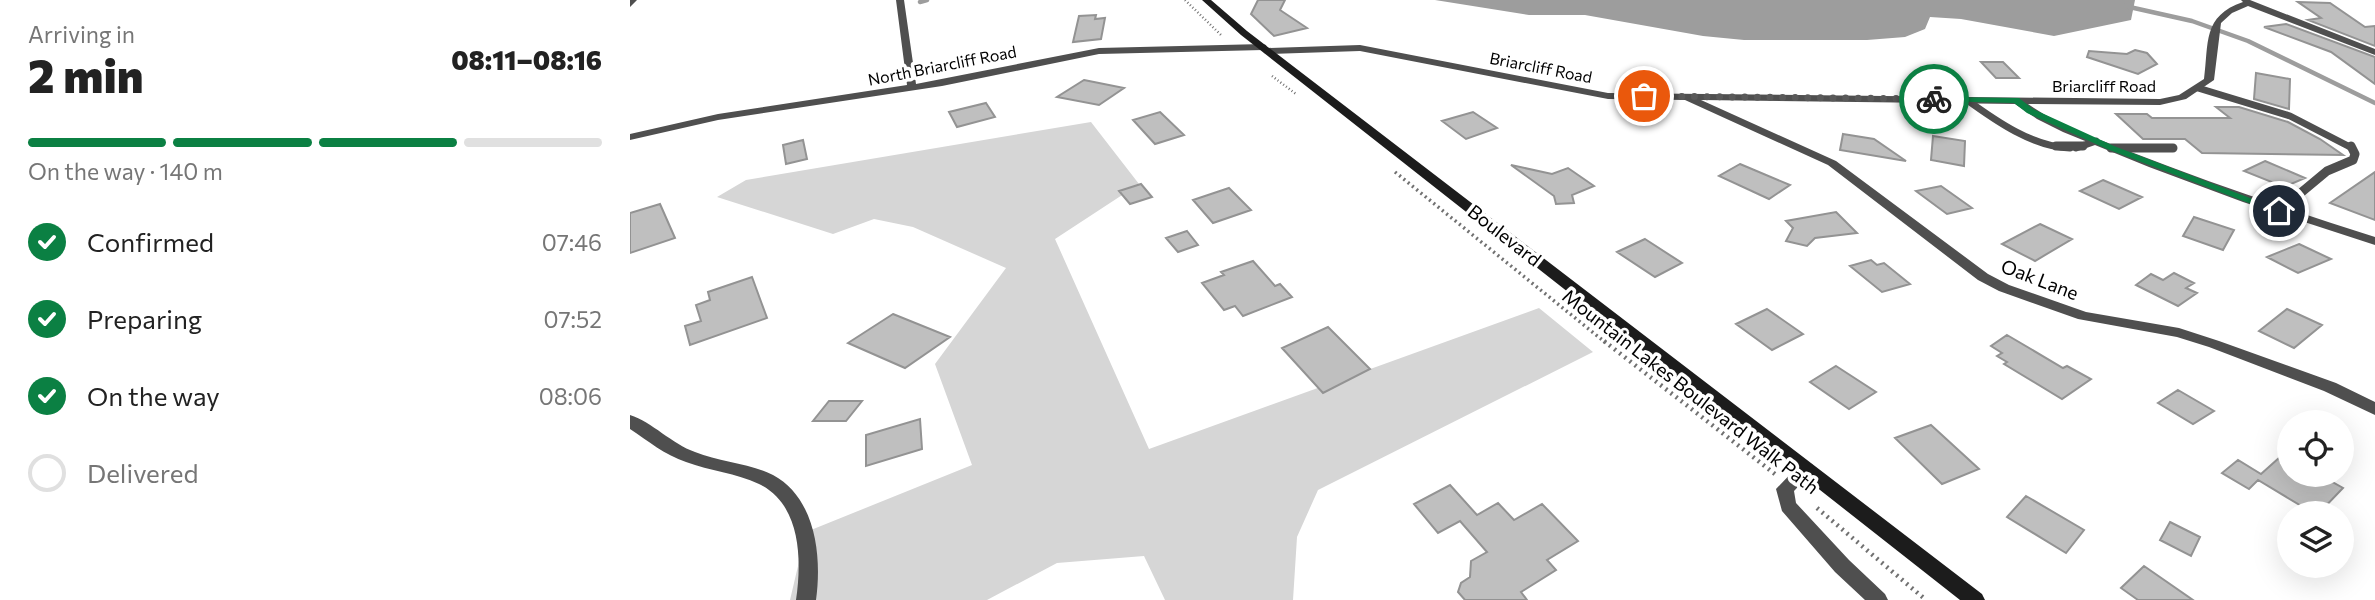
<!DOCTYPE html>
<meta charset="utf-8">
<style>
body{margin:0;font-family:Commissioner,sans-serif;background:#f2f2f2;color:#222;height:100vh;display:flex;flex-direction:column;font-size:26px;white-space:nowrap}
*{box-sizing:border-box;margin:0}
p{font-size:23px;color:#767676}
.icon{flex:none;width:38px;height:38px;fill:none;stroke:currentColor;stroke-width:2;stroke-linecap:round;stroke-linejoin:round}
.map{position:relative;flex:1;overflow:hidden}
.sheet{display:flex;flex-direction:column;background:#fff;width:630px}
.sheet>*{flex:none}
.fabs{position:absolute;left:1647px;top:410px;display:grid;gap:14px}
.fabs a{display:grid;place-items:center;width:77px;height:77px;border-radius:50%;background:#fff;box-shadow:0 7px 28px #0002;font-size:35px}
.pin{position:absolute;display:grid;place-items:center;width:60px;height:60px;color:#fff;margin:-30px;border:4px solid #fff;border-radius:50%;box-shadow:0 2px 7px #0007}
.courier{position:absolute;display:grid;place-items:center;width:70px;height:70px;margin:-35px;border:5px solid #0b8043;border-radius:50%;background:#fff;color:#222;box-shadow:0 2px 9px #0007}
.headline em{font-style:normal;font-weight:800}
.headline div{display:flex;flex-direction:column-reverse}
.headline{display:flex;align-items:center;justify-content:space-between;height:119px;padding:0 28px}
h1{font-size:46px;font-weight:800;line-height:52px}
.bar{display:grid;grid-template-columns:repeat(4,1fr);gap:10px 7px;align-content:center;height:84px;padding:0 28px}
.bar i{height:9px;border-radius:5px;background:#e0e0e0}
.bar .current{background:#0b8043}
.bar p{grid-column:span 4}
ol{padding:0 28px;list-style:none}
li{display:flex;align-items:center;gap:21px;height:77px}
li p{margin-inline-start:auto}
li .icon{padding:7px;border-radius:50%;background:#0b8043;color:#fff;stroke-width:4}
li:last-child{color:#767676}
li i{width:38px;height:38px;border:4px solid #e0e0e0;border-radius:50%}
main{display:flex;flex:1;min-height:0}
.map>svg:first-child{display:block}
.green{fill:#d6d6d6}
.water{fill:#9d9d9d}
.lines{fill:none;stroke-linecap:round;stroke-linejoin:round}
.stream{stroke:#9d9d9d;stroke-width:4.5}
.building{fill:#bfbfbf;stroke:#939393;stroke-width:2}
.path-far2{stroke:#717171;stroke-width:2.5;stroke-dasharray:1 2.5;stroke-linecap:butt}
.path-far1{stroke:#717171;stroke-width:3.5;stroke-dasharray:2 3.5;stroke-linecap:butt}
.path{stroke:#717171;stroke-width:4.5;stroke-dasharray:2 4.5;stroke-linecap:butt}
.lane-far1{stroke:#4f4f4f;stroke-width:7}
.lane{stroke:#4f4f4f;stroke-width:9}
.street{fill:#4f4f4f;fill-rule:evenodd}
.secondary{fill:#1c1c1c;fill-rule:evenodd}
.route{fill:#0b8043}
.done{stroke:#595959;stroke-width:7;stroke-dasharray:0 12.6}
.labels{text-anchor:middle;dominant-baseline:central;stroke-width:7;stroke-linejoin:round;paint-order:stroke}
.far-street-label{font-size:16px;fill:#000;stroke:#fff}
.street-label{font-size:19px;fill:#000;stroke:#fff}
</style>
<main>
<section class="sheet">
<div class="headline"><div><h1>2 min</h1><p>Arriving in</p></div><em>08:11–08:16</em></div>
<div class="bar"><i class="current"></i><i class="current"></i><i class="current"></i><i></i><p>On the way · 140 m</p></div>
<ol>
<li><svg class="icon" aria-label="check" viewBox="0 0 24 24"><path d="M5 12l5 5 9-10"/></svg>Confirmed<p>07:46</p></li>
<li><svg class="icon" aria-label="check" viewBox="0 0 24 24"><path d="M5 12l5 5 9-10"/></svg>Preparing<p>07:52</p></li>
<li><svg class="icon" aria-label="check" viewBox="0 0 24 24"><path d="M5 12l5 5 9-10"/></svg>On the way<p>08:06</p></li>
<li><i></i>Delivered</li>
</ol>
</section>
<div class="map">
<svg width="1745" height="600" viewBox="0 0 1745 600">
<rect width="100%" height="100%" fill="#fff"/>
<!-- green -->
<path class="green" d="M 461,122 L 509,184 L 425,239 L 519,449 L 909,308 L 963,352 L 688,490 L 667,537 L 663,600 L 535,600 L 514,556 L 427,563 L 357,600 L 160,600 L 176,532 L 342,465 L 305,364 L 376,268 L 283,227 L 244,219 L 203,234 L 87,197 L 116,180 Z"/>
<!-- water -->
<path class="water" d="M 805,0 L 1505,0 L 1501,20 L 1424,36 L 1331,19 L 1300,17 L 1295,29 L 1275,37 L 1237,40 L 1114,40 L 1073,36 L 955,15 L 899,15 Z"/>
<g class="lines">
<!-- stream -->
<path class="stream" d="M 290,2 L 297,0
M 1495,6 L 1562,21 L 1618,41 L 1745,103"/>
</g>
<!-- building -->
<path class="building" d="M 628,0 L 655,0 L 650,10 L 677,28 L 644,36 L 621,14 Z
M 1668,2 L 1700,3 L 1735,27 L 1745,26 L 1745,46 L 1678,20 L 1691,18 Z
M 466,15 L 465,19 L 475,18 L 471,39 L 443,42 L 449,16 Z
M 1656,24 L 1745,57 L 1745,84 L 1701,52 L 1634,27 Z
M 1505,50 L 1517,53 L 1527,64 L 1508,74 L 1457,57 L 1459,51 L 1497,54 Z
M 1351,62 L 1373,62 L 1389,78 L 1366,78 Z
M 1626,73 L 1660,79 L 1659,109 L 1624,99 Z
M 454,80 L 494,88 L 469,105 L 427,97 Z
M 356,103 L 365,117 L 327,127 L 319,112 Z
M 1586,107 L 1609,107 L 1658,122 L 1690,139 L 1713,155 L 1572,153 L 1555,139 L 1513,139 L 1486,114 L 1517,114 L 1522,118 L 1600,118 Z
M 530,112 L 554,135 L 525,144 L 503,120 Z
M 843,112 L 867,128 L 836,139 L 812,121 Z
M 1213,134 L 1244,139 L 1276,161 L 1210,150 Z
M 1303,136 L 1335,141 L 1334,166 L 1301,160 Z
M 173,140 L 177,159 L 156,164 L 153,145 Z
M 1635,161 L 1675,178 L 1654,187 L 1614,171 Z
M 1110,164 L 1160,185 L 1139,199 L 1089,176 Z
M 881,165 L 922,174 L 938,168 L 964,186 L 942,195 L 944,203 L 926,204 L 924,196 Z
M 1745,172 L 1745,220 L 1700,203 Z
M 1473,180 L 1512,197 L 1489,209 L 1450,191 Z
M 511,184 L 522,197 L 500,204 L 489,191 Z
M 1311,186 L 1342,208 L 1317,214 L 1286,191 Z
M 599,188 L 621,210 L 583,223 L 563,200 Z
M 30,204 L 45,238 L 0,253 L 0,213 Z
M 1206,212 L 1227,233 L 1185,238 L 1177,246 L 1156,241 L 1163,228 L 1156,221 Z
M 1564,217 L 1604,230 L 1593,250 L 1553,236 Z
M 1410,224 L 1442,239 L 1405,261 L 1372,244 Z
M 557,231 L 568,245 L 548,252 L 536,238 Z
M 1015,239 L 1052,263 L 1025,277 L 987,252 Z
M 1669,244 L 1701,259 L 1668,273 L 1637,257 Z
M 1241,260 L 1247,265 L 1254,263 L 1280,284 L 1252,292 L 1220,266 Z
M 623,261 L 645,286 L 650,284 L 662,297 L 613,316 L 605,306 L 594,310 L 572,283 L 594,275 L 591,272 Z
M 1544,273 L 1564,283 L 1556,288 L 1567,293 L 1548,306 L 1506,285 L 1521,274 L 1533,280 Z
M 122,277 L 137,318 L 60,345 L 55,326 L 71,321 L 66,305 L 80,300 L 78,292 Z
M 1137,309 L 1173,334 L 1142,350 L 1106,324 Z
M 1657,309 L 1692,325 L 1664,348 L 1629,331 Z
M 263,314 L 320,337 L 275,368 L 218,343 Z
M 698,327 L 740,369 L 693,393 L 652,348 Z
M 1377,335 L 1433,368 L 1437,366 L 1461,379 L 1432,399 L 1374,364 L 1377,362 L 1367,356 L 1372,353 L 1361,346 Z
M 1206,366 L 1246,392 L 1219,409 L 1180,382 Z
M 1548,390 L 1584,411 L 1563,424 L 1528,403 Z
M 199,401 L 232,401 L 216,421 L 183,421 Z
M 290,419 L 292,449 L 236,466 L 236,435 Z
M 1301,425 L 1349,469 L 1312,484 L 1265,438 Z
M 1659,449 L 1659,474 L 1688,474 L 1713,488 L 1689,513 L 1683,513 L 1628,480 L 1619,489 L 1592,473 L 1608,460 L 1631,474 Z
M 820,485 L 847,515 L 868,503 L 884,520 L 912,504 L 948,541 L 917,560 L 926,570 L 891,592 L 897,600 L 835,600 L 828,592 L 831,583 L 840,577 L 841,561 L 857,552 L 830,521 L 808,533 L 784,504 Z
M 1396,496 L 1454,530 L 1436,553 L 1377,517 Z
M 1540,522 L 1570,537 L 1561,556 L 1530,540 Z
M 1514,566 L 1563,600 L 1508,600 L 1491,588 Z"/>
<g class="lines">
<!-- path-far2 -->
<path class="path-far2" d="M 555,0 L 591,35
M 642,76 L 666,94"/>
<!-- path-far1 -->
<path class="path-far1" d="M 765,172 L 976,343"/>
<!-- path -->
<path class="path" d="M 974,341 L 1145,474
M 1187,508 L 1296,600"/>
<!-- lane-far1 -->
<path class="lane-far1" d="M 1568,88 L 1660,116 L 1722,148
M 1337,100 C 1366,121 1403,147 1440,148
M 1446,148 L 1466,141"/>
<!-- lane -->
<path class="lane" d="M 1426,146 L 1453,146
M 1481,148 L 1543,148
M 1649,211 L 1697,171 L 1723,160 L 1725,154 L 1721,146"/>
<!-- street -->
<path class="street" d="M 0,0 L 7,0 L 0,7 Z
M 266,0 L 274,0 L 286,84 L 469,48 L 633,44 L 636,45 L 637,48 L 730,45 L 978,93 L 1530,99 L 1549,95 L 1574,79 C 1579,43 1572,16 1613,2 L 1611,0 L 1620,0 L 1745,49 L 1745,55 L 1618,6 L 1602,13 L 1591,23 L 1584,80 L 1556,99 L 1530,105 L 1398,104 C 1429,126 1466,138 1501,152 C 1581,183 1663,211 1745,237 L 1745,245 L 1613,202 L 1519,167 L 1433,132 L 1407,119 L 1385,104 L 1071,100 L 1206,161 L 1358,274 L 1379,285 L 1456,312 L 1549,328 L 1589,341 L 1706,383 L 1745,402 L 1745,415 L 1694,391 L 1579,347 L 1547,337 L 1448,319 L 1369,291 L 1348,280 L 1198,165 L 1055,100 L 978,99 L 730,51 L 637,54 L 634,53 L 633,50 L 469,54 L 312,86 L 88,120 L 0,140 L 0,134 L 88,114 L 277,85 Z
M 0,415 C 22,422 42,444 65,452 C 90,462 119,463 143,475 C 186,498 192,557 186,600 L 166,600 C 172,560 171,504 129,484 C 106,473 80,471 56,462 C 35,455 18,441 0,429 Z
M 1176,463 L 1182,464 L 1185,469 L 1164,491 L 1166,503 L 1219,560 L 1255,594 L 1258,600 L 1235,600 L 1205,572 L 1152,511 L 1146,489 L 1170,464 Z"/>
<!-- secondary -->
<path class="secondary" d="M 572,0 L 581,0 L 617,31 L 1352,594 L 1355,600 L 1330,600 L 611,35 Z"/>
</g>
<!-- route -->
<path class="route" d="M 1304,97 L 1389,98 L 1403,109 L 1484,146 L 1654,211 L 1645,213 L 1477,149 L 1397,113 L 1384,103 L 1301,101 Z"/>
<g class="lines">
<!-- done -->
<path class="done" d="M 1014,96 L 1304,99"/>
</g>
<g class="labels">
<!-- far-street labels -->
<g class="far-street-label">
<text transform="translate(312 65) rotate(-11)">North Briarcliff Road</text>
<text transform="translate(911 67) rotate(11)">Briarcliff Road</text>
<text x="1474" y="85">Briarcliff Road</text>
</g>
<!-- street labels -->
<g class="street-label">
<text transform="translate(875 235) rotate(38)">Boulevard</text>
<text transform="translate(1410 279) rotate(21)">Oak Lane</text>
<text transform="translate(1061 391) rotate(38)">Mountain Lakes Boulevard Walk Path</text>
</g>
</g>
</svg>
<div class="fabs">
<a><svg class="icon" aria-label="locate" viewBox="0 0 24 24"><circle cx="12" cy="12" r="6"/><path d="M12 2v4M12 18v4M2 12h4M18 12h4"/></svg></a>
<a><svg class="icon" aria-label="layers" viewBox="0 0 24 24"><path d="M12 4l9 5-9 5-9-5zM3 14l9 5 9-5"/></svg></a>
</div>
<div class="pin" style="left:1014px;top:96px;background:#ea580c"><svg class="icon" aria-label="bag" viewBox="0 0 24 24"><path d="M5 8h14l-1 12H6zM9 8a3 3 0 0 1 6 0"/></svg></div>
<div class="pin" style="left:1649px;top:211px;background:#1f2937"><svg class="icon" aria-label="home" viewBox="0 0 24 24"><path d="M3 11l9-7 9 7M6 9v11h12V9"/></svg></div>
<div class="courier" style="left:1304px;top:99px"><svg class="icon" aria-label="bike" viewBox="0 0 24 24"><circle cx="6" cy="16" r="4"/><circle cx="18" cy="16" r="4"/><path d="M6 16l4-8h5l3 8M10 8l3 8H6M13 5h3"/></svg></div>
</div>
</main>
